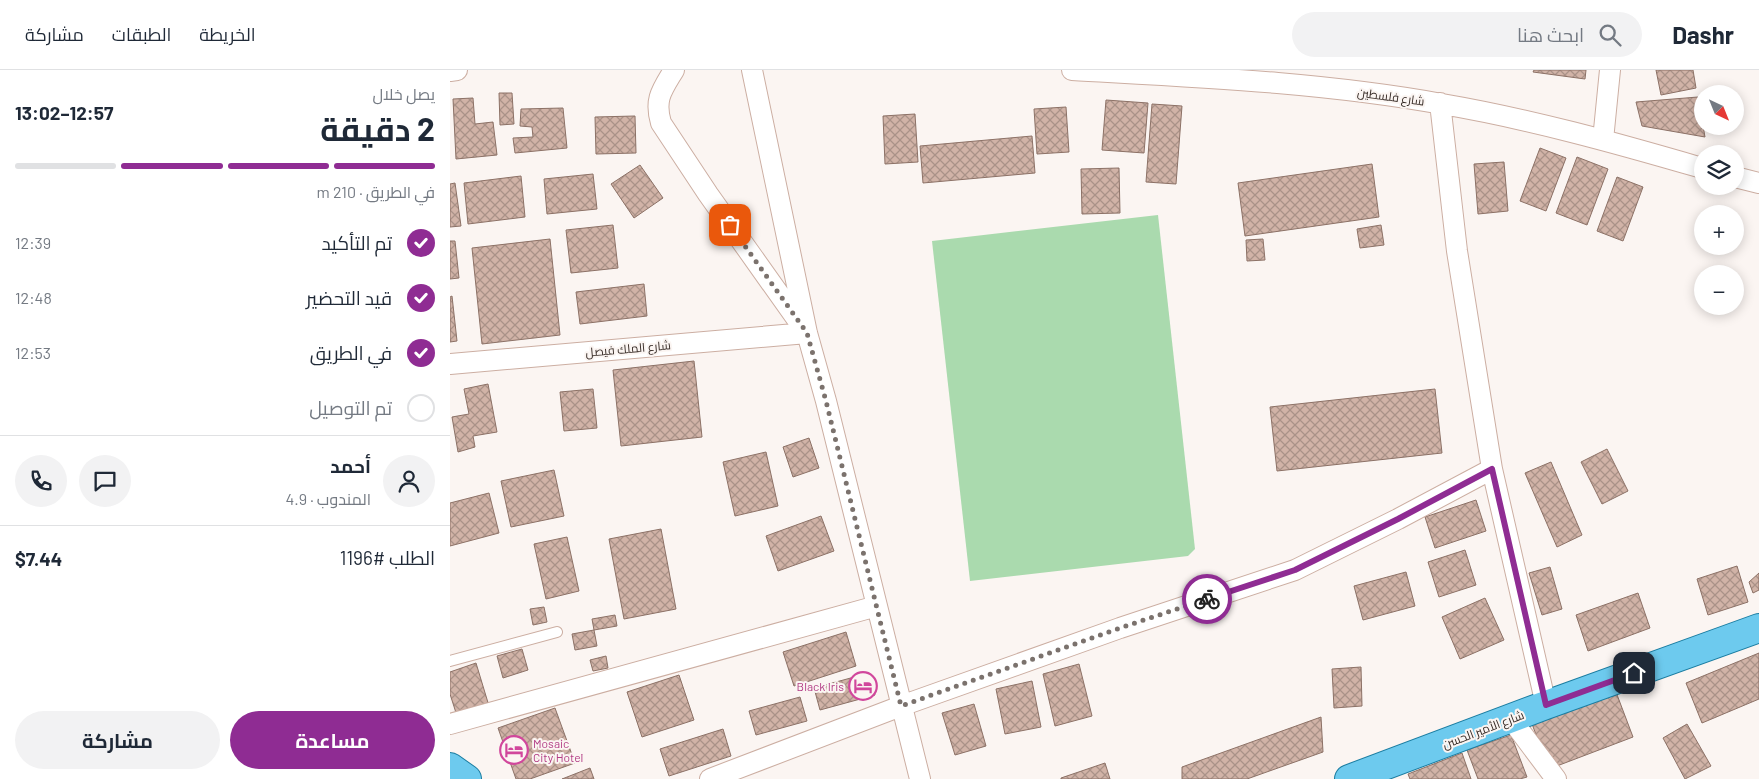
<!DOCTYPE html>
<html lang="ar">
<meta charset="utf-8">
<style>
body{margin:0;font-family:Barlow,Cairo,sans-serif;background:#f2f2f3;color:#1f2937;direction:rtl;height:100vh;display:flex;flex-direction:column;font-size:19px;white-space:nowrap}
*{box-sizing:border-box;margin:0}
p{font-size:16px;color:#747a83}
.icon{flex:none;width:28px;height:28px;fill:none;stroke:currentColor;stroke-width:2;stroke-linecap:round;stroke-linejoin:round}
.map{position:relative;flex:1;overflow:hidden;direction:ltr}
.side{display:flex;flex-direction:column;background:#fff;width:450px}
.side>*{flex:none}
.needle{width:32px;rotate:137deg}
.buttons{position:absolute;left:1244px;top:15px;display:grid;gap:10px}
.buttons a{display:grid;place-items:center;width:50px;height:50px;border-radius:50%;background:#fff;box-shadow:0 2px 12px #0003;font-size:25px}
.pin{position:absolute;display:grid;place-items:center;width:42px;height:42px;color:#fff;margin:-21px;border-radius:10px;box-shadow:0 2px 8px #0006}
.courier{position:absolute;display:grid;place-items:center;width:50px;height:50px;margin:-25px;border:4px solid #8f2c93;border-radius:50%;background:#fff;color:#222;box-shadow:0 1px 6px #0007}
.head em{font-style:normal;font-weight:700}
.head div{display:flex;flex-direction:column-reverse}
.head{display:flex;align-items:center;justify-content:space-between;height:85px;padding:0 15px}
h1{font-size:32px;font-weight:700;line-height:38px}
.bar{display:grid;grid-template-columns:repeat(4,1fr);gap:8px 5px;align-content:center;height:60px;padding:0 15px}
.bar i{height:6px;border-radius:4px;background:#e0e1e3}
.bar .current{background:#8f2c93}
.bar p{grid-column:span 4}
.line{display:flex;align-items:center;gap:12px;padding:0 15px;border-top:1px solid #e0e1e3}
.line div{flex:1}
.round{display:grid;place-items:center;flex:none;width:52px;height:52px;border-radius:26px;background:#f2f2f3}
ol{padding:0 15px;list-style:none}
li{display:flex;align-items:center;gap:15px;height:55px}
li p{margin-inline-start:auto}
li .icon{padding:5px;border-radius:50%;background:#8f2c93;color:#fff;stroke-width:4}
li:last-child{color:#747a83}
li i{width:28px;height:28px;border:2px solid #e0e1e3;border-radius:50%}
.action{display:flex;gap:10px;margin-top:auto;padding:10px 15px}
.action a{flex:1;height:58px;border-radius:30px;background:#8f2c93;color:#fff;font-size:20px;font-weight:700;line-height:58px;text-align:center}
.action a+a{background:#f2f2f3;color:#1f2937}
header{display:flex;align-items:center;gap:30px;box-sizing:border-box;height:70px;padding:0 25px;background:#fff;border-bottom:1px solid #e0e1e3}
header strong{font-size:24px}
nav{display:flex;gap:28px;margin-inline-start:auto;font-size:18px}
.search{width:350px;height:45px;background:#f2f2f3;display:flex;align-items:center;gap:12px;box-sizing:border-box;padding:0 18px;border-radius:28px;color:#747a83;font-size:19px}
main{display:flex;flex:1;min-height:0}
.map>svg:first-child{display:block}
.pitch{fill:#aadaae}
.building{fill:url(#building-cross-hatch);stroke:#8c7166}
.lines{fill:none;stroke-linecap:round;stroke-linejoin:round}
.lane-casing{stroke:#ccaea2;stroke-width:12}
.street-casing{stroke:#ccaea2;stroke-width:22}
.primary-casing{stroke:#1a7ca0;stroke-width:30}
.lane{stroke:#fff;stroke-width:10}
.street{stroke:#fff;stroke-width:20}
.primary{stroke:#6dcaee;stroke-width:28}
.done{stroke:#7b726d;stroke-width:5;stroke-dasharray:0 9}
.route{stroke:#8f2c93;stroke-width:6}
.labels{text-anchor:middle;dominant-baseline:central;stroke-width:4;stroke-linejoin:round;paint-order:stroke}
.street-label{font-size:12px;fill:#362b26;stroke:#fbf5f2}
.hotel-label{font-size:12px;fill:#b23c85;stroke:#fbf5f2;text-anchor:end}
</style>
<header>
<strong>Dashr</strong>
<div class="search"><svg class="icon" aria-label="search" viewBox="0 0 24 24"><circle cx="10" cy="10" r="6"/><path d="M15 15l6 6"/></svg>ابحث هنا</div>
<nav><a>الخريطة</a><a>الطبقات</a><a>مشاركة</a></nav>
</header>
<main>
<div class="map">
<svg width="1309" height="709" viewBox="0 0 1309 709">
<defs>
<pattern id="building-cross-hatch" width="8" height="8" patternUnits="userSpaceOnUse" patternTransform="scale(1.25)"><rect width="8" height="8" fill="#d1b3a7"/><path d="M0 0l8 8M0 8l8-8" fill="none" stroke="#aa9288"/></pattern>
</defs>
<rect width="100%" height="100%" fill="#fbf5f2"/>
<!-- pitch -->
<path class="pitch" d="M 708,145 L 745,479 L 738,486 L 520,511 L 482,171 Z"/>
<!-- building -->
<path class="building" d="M 1084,0 L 1136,0 L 1135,9 L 1083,2 Z
M 1206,0 L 1243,0 L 1246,18 L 1211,25 Z
M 49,23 L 62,23 L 64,54 L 50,55 Z
M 1248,27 L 1255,67 L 1192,56 L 1186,32 Z
M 23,28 L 25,54 L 43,52 L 47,85 L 6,89 L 3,29 Z
M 656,30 L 698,33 L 694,83 L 652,80 Z
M 702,34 L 732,36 L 726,114 L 696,112 Z
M 616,37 L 619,82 L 587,84 L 584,39 Z
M 113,38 L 117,78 L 65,83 L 63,68 L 83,67 L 82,57 L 70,56 L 71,39 Z
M 465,44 L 468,92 L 435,94 L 433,46 Z
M 185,46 L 186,83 L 146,84 L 145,47 Z
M 582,66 L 585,103 L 473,113 L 470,76 Z
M 1090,78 L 1116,88 L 1096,141 L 1070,131 Z
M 1127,87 L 1158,99 L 1137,155 L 1106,143 Z
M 1054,92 L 1058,141 L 1028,144 L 1024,94 Z
M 922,94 L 929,147 L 795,166 L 788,113 Z
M 190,95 L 213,128 L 184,148 L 161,114 Z
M 669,98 L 670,143 L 632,144 L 631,99 Z
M 143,104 L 147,139 L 97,144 L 94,109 Z
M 71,106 L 75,147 L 18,154 L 14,113 Z
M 1167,107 L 1193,117 L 1173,171 L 1147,161 Z
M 5,113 L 11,156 L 0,157 L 0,114 Z
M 163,155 L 168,198 L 121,203 L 116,160 Z
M 931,155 L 934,175 L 910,178 L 907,159 Z
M 100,169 L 110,265 L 32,274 L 22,178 Z
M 813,169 L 815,190 L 797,191 L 796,170 Z
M 0,171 L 5,171 L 9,208 L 0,209 Z
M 194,214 L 197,246 L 130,254 L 126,222 Z
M 2,226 L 7,271 L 0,272 L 0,227 Z
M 244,291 L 252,367 L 171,376 L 163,300 Z
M 38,314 L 47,362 L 23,366 L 25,377 L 8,382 L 2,347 L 19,344 L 14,319 Z
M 143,319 L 147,358 L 114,361 L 110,322 Z
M 985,319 L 992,383 L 827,401 L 820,337 Z
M 359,368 L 369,398 L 343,407 L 333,377 Z
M 1157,379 L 1178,421 L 1152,434 L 1131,392 Z
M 316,382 L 328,436 L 285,446 L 273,392 Z
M 1101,392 L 1132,465 L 1107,477 L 1075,403 Z
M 104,400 L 114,446 L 61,457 L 51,411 Z
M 39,423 L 49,463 L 0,476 L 0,433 Z
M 1026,430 L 1036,461 L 985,478 L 975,447 Z
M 371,446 L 384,481 L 328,501 L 316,466 Z
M 211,459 L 226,539 L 174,549 L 159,469 Z
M 117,467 L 129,521 L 96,529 L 84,474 Z
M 1015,480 L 1026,515 L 989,527 L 978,492 Z
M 1287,496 L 1298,532 L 1258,545 L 1247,509 Z
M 1100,497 L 1112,539 L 1092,545 L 1079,503 Z
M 956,502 L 965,536 L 913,550 L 904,516 Z
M 1309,503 L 1309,520 L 1303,523 L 1299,512 Z
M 1188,523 L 1200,558 L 1138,581 L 1126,545 Z
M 1035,528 L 1054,570 L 1010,589 L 992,547 Z
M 94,537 L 97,552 L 83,555 L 80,539 Z
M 165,545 L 167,556 L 144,560 L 142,549 Z
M 144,560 L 147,576 L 125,580 L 122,564 Z
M 396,562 L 406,596 L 344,616 L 333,582 Z
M 72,579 L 78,600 L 53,608 L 47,586 Z
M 1309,583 L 1309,629 L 1252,653 L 1236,613 Z
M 156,586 L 158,598 L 143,601 L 140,590 Z
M 26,593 L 39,636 L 7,646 L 0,624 L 0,602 Z
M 629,594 L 642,646 L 605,656 L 593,604 Z
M 911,597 L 912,636 L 884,638 L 882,599 Z
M 419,603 L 425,625 L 370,640 L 364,618 Z
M 229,605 L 244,650 L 192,667 L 177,622 Z
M 582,611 L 591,657 L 555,664 L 546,619 Z
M 1166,622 L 1183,667 L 1099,699 L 1082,654 Z
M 350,627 L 357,651 L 306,665 L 299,641 Z
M 524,634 L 536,676 L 505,685 L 492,643 Z
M 105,638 L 125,693 L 80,709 L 66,709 L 48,658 Z
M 871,647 L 873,682 L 797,709 L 732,709 L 732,697 Z
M 1237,654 L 1261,696 L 1235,709 L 1213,668 Z
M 273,659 L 281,686 L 219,706 L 210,679 Z
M 1061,665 L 1077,707 L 1070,709 L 1028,709 L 1017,680 Z
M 1012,683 L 1021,709 L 960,709 L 958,704 Z
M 655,693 L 660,709 L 611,709 L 611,708 Z
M 140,698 L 144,709 L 112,709 Z"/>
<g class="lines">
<defs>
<path id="lane" d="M 0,591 L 107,562"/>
<path id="street" d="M 224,0 C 212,20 204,29 211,53 L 258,124 L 351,255
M 302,0 L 357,263 L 376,331 L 470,709
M 622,0 C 745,7 870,12 992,34 C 1080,49 1166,73 1252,98
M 0,1 L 7,0
M 990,33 L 1007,181 L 1042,399 L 1096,635
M 1153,70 L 1160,0
M 1285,107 L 1309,113
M 0,294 L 357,263
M 1061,649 L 1106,709
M 0,654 L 427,536
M 260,709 L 451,636 L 670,558 L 845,500 L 948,449 L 1042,399"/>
<path id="primary" d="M 0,697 L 17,709
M 899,709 L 1096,635 L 1309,558"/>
</defs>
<!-- lane casing -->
<use href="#lane" class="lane-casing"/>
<!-- street casing -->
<use href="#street" class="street-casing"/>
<!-- primary casing -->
<use href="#primary" class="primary-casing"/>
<!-- lane -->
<use href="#lane" class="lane"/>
<!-- street -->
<use href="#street" class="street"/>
<!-- primary -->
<use href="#primary" class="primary"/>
</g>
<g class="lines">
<!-- done -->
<path class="done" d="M 280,155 L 357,263 L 376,331 L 451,636 L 670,558 L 757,529"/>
<!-- route -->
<path class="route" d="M 757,529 L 845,500 L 948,449 L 1042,399 L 1096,635 L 1184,603"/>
</g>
<!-- icons -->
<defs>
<symbol id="hotel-ring" viewBox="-11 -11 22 22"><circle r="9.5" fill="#fbf5f2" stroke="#d1479c" stroke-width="1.5"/><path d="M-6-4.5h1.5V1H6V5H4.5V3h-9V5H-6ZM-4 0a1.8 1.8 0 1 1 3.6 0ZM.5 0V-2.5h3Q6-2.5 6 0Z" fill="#d1479c"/></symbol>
</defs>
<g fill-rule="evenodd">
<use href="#hotel-ring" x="397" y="600" width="32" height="32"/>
<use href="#hotel-ring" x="48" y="664" width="32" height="32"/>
</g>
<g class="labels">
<!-- street labels -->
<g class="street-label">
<text transform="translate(941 26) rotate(8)">شارع فلسطين</text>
<text transform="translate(178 278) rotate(-5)">شارع الملك فيصل</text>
<text transform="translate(1033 659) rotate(-21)">شارع الأمير الحسن</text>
</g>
<!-- hotel labels -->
<g class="hotel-label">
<text x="394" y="616">Black Iris</text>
<text x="83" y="673" text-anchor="start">Mosaic<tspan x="83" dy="14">City Hotel</tspan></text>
</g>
</g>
</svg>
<div class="buttons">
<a><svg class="needle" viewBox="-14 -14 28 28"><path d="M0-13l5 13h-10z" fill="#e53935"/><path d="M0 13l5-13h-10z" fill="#747a83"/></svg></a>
<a><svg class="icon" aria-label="layers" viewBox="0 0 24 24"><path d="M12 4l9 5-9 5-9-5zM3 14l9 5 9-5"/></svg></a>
<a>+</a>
<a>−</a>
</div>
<div class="pin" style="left:280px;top:155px;background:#ea580c"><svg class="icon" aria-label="bag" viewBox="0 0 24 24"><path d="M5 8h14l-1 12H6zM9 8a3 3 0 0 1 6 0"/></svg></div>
<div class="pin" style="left:1184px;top:603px;background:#1f2937"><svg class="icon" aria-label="home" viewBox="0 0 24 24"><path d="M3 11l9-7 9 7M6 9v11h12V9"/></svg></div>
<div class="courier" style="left:757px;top:529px"><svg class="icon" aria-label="bike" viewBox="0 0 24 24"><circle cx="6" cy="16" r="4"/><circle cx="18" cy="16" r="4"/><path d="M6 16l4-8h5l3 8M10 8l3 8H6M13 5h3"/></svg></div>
</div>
<section class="side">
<div class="head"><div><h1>2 دقيقة</h1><p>يصل خلال</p></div><em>12:57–13:02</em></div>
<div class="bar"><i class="current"></i><i class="current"></i><i class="current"></i><i></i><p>في الطريق · 210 m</p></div>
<ol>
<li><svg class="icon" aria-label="check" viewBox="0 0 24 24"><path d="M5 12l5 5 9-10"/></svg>تم التأكيد<p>12:39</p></li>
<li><svg class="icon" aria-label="check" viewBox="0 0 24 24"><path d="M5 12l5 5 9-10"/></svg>قيد التحضير<p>12:48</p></li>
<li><svg class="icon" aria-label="check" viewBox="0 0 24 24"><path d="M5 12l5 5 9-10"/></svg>في الطريق<p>12:53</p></li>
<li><i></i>تم التوصيل</li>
</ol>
<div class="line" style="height:90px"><a class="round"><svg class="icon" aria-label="person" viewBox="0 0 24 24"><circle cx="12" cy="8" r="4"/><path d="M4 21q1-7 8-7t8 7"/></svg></a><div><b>أحمد</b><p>المندوب · 4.9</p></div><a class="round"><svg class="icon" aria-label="chat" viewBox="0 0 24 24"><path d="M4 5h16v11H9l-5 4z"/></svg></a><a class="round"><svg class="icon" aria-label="phone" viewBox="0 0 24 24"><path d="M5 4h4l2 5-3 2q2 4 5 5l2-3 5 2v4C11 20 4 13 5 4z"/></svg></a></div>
<div class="line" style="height:65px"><div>الطلب #1196</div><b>$7.44</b></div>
<div class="action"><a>مساعدة</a><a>مشاركة</a></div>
</section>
</main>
